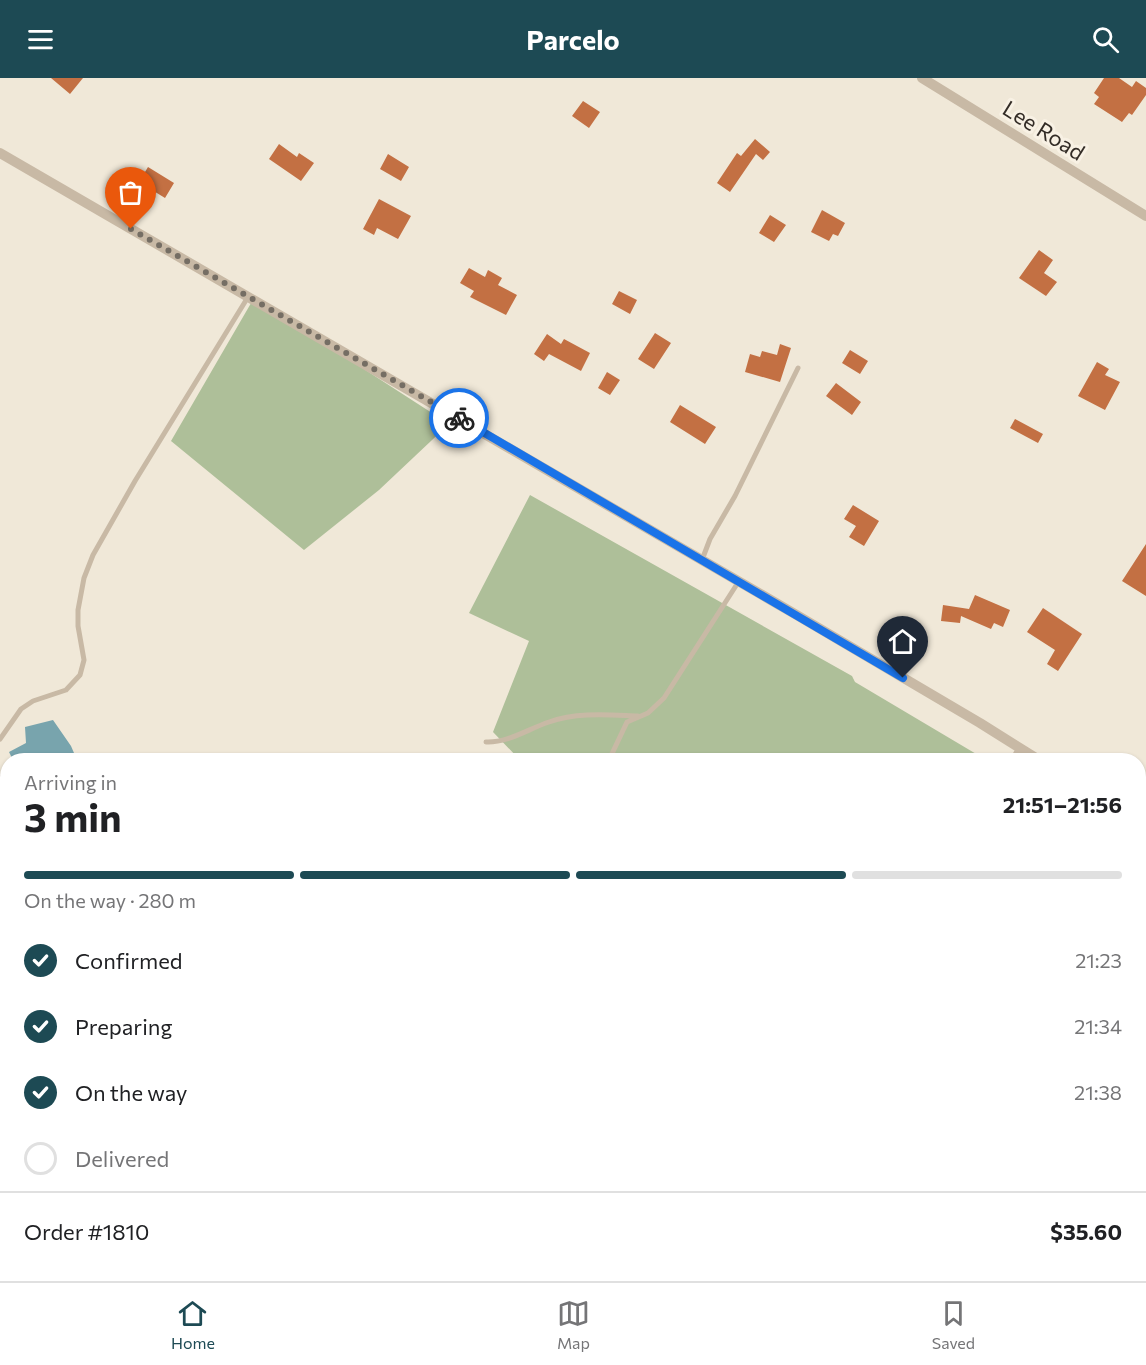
<!DOCTYPE html>
<meta charset="utf-8">
<style>
body{margin:0;font-family:Commissioner,sans-serif;background:#f6f6f6;color:#202124;height:100vh;display:flex;flex-direction:column;font-size:22px;white-space:nowrap}
*{box-sizing:border-box;margin:0}
p{font-size:20px;color:#757577}
.icon{flex:none;width:33px;height:33px;fill:none;stroke:currentColor;stroke-width:2;stroke-linecap:round;stroke-linejoin:round}
.map{position:relative;flex:1;overflow:hidden}
.drawer{position:absolute;left:0px;top:675px;width:1146px;height:528px;display:flex;flex-direction:column;background:#fff;border-radius:24px 24px 0 0;box-shadow:0 2px 4px #0004}
.drawer>*{flex:none}
.pin{position:absolute;display:grid;place-items:center;width:51px;height:51px;color:#fff;margin:-62px -26px;border-radius:50% 50% 50% 0;rotate:-45deg;box-shadow:0 0 6px #0007}
.pin .icon{rotate:45deg}
.courier{position:absolute;display:grid;place-items:center;width:60px;height:60px;margin:-30px;border:4px solid #1a73e8;border-radius:50%;background:#fff;color:#222;box-shadow:0 2px 8px #0007}
.head em{font-style:normal;font-weight:700}
.head div{display:flex;flex-direction:column-reverse}
.head{display:flex;align-items:center;justify-content:space-between;height:102px;padding:0 24px}
h1{font-size:39px;font-weight:700;line-height:45px}
.bar{display:grid;grid-template-columns:repeat(4,1fr);gap:9px 6px;align-content:center;height:72px;padding:0 24px}
.bar i{height:8px;border-radius:4px;background:#e0e0e0}
.bar .active{background:#1d4a54}
.bar p{grid-column:span 4}
.line{display:flex;align-items:center;gap:15px;padding:0 24px;border-top:2px solid #e0e0e0}
.line div{flex:1}
ol{padding:0 24px;list-style:none}
li{display:flex;align-items:center;gap:18px;height:66px}
li p{margin-inline-start:auto}
li .icon{padding:6px;border-radius:50%;background:#1d4a54;color:#fff;stroke-width:4}
li:last-child{color:#757577}
li i{width:33px;height:33px;border:3px solid #e0e0e0;border-radius:50%}
header{display:flex;justify-content:space-between;align-items:center;height:78px;padding:0 24px;background:#1d4a54;color:#fff;font-size:27px;font-weight:700}
.tab-bar{display:flex;justify-content:space-around;align-items:center;height:84px;border-top:2px solid #e0e0e0;background:#fff;font-size:16px;color:#757577}
.tab-bar a{display:grid;justify-items:center;gap:3px}
.tab-bar .active{color:#1d4a54}
.map>svg:first-child{display:block}
.green{fill:#aebf99}
.water{fill:#78a4ad}
.lines{fill:none;stroke-linecap:round;stroke-linejoin:round}
.stream{stroke:#78a4ad;stroke-width:4}
.building{fill:#c37043}
.service{stroke:#c8b9a5;stroke-width:5}
.minor{stroke:#c8b9a5;stroke-width:10}
.done{stroke:#756e64;stroke-width:6;stroke-dasharray:0 10.8}
.route{stroke:#1a73e8;stroke-width:8}
.labels{text-anchor:middle;dominant-baseline:central;stroke-width:6;stroke-linejoin:round;paint-order:stroke}
.street-label{font-size:22px;fill:#332c26;stroke:#f8f1e4}
</style>
<header><svg class="icon" aria-label="menu" viewBox="0 0 24 24"><path d="M4 6h16M4 12h16M4 18h16"/></svg>Parcelo<svg class="icon" aria-label="search" viewBox="0 0 24 24"><circle cx="10" cy="10" r="6"/><path d="M15 15l6 6"/></svg></header>
<div class="map">
<svg width="1146" height="1203" viewBox="0 0 1146 1203">
<rect width="100%" height="100%" fill="#f0e8d8"/>
<!-- green -->
<path class="green" d="M 254,220 L 449,346 L 379,412 L 304,472 L 171,363 Z
M 530,417 L 852,598 L 855,604 L 983,680 L 982,682 L 520,682 L 493,654 L 529,563 L 469,535 Z
M 0,934 L 8,940 L 8,1196 L 689,1196 L 685,1203 L 0,1203 Z"/>
<!-- water -->
<path class="water" d="M 53,642 L 71,668 L 77,682 L 13,682 L 9,674 L 26,665 L 25,649 Z"/>
<g class="lines">
<!-- stream -->
<path class="stream" d="M 0,1004 L 8,1009
M 304,1196 L 314,1203"/>
</g>
<!-- building -->
<path class="building" d="M 51,0 L 83,0 L 70,16 Z
M 1104,0 L 1119,0 L 1132,9 L 1136,3 L 1146,10 L 1146,17 L 1132,37 L 1129,35 L 1122,44 L 1094,26 L 1099,19 L 1094,15 Z
M 583,23 L 600,34 L 589,50 L 572,38 Z
M 755,61 L 770,74 L 763,82 L 756,76 L 730,114 L 717,105 L 737,75 L 741,78 Z
M 279,66 L 297,79 L 299,75 L 314,85 L 301,103 L 269,81 Z
M 388,76 L 409,89 L 401,103 L 380,91 Z
M 148,89 L 174,105 L 165,120 L 139,104 Z
M 379,121 L 411,138 L 398,161 L 377,150 L 374,157 L 363,151 Z
M 822,132 L 845,145 L 838,158 L 833,156 L 829,163 L 811,154 Z
M 770,137 L 786,147 L 774,164 L 759,155 Z
M 1039,172 L 1053,182 L 1044,195 L 1057,204 L 1046,218 L 1019,200 Z
M 469,190 L 485,199 L 488,192 L 502,200 L 498,207 L 517,217 L 506,237 L 470,219 L 474,213 L 460,205 Z
M 619,213 L 637,222 L 630,236 L 612,226 Z
M 655,255 L 671,265 L 654,291 L 638,281 Z
M 547,256 L 561,266 L 564,261 L 590,275 L 581,293 L 549,276 L 544,283 L 534,276 Z
M 780,266 L 791,270 L 780,304 L 745,294 L 750,276 L 760,279 L 762,273 L 777,277 Z
M 850,272 L 868,283 L 860,296 L 842,285 Z
M 1097,284 L 1109,291 L 1105,297 L 1120,304 L 1105,332 L 1078,318 Z
M 607,294 L 620,302 L 610,317 L 598,310 Z
M 836,305 L 861,324 L 852,337 L 826,318 Z
M 680,327 L 716,349 L 705,366 L 670,344 Z
M 1015,341 L 1043,356 L 1038,365 L 1010,350 Z
M 853,427 L 879,443 L 864,468 L 849,459 L 856,448 L 844,441 Z
M 1146,466 L 1146,518 L 1122,503 Z
M 975,517 L 1010,532 L 1003,549 L 994,545 L 991,551 L 961,538 L 960,545 L 941,543 L 943,527 L 969,531 Z
M 1043,530 L 1082,556 L 1058,593 L 1047,586 L 1055,572 L 1027,554 Z"/>
<g class="lines">
<!-- service -->
<path class="service" d="M 702,482 L 710,461 L 735,418 L 798,290
M 0,661 L 21,631 L 33,623 L 66,612 L 80,597 L 84,582 L 78,548 L 78,532 L 84,500 L 93,477 L 135,403 L 248,219
M 486,664 C 508,665 528,651 549,644 C 578,634 608,637 638,638
M 609,682 L 627,644 L 648,635 L 664,620 L 739,503
M 0,700 L 8,713"/>
<!-- minor -->
<path class="minor" d="M 922,0 L 1146,138
M 0,75 L 795,536 L 980,645 L 1039,682
M 1015,682 L 1021,671
M 1138,746 L 1146,750
M 823,1196 L 835,1203
M 717,1203 L 721,1196"/>
</g>
<g class="lines">
<!-- done -->
<path class="done" d="M 131,151 L 459,340"/>
<!-- route -->
<path class="route" d="M 459,340 L 903,600"/>
</g>
<g class="labels">
<!-- street labels -->
<g class="street-label">
<text transform="translate(1044 52) rotate(32)">Lee Road</text>
</g>
</g>
</svg>
<div class="pin" style="left:131px;top:151px;background:#ea580c"><svg class="icon" aria-label="bag" viewBox="0 0 24 24"><path d="M5 8h14l-1 12H6zM9 8a3 3 0 0 1 6 0"/></svg></div>
<div class="pin" style="left:903px;top:600px;background:#1f2937"><svg class="icon" aria-label="home" viewBox="0 0 24 24"><path d="M3 11l9-7 9 7M6 9v11h12V9"/></svg></div>
<div class="courier" style="left:459px;top:340px"><svg class="icon" aria-label="bike" viewBox="0 0 24 24"><circle cx="6" cy="16" r="4"/><circle cx="18" cy="16" r="4"/><path d="M6 16l4-8h5l3 8M10 8l3 8H6M13 5h3"/></svg></div>
<section class="drawer">
<div class="head"><div><h1>3 min</h1><p>Arriving in</p></div><em>21:51–21:56</em></div>
<div class="bar"><i class="active"></i><i class="active"></i><i class="active"></i><i></i><p>On the way · 280 m</p></div>
<ol>
<li><svg class="icon" aria-label="check" viewBox="0 0 24 24"><path d="M5 12l5 5 9-10"/></svg>Confirmed<p>21:23</p></li>
<li><svg class="icon" aria-label="check" viewBox="0 0 24 24"><path d="M5 12l5 5 9-10"/></svg>Preparing<p>21:34</p></li>
<li><svg class="icon" aria-label="check" viewBox="0 0 24 24"><path d="M5 12l5 5 9-10"/></svg>On the way<p>21:38</p></li>
<li><i></i>Delivered</li>
</ol>
<div class="line" style="height:78px"><div>Order #1810</div><b>$35.60</b></div>
</section>
</div>
<nav class="tab-bar">
<a class="active"><svg class="icon" aria-label="home" viewBox="0 0 24 24"><path d="M3 11l9-7 9 7M6 9v11h12V9"/></svg>Home</a>
<a><svg class="icon" aria-label="map" viewBox="0 0 24 24"><path d="M3 6l6-2 6 2 6-2v14l-6 2-6-2-6 2zM9 4v14M15 6v14"/></svg>Map</a>
<a><svg class="icon" aria-label="saved" viewBox="0 0 24 24"><path d="M7 4h10v16l-5-4-5 4z"/></svg>Saved</a>
</nav>
